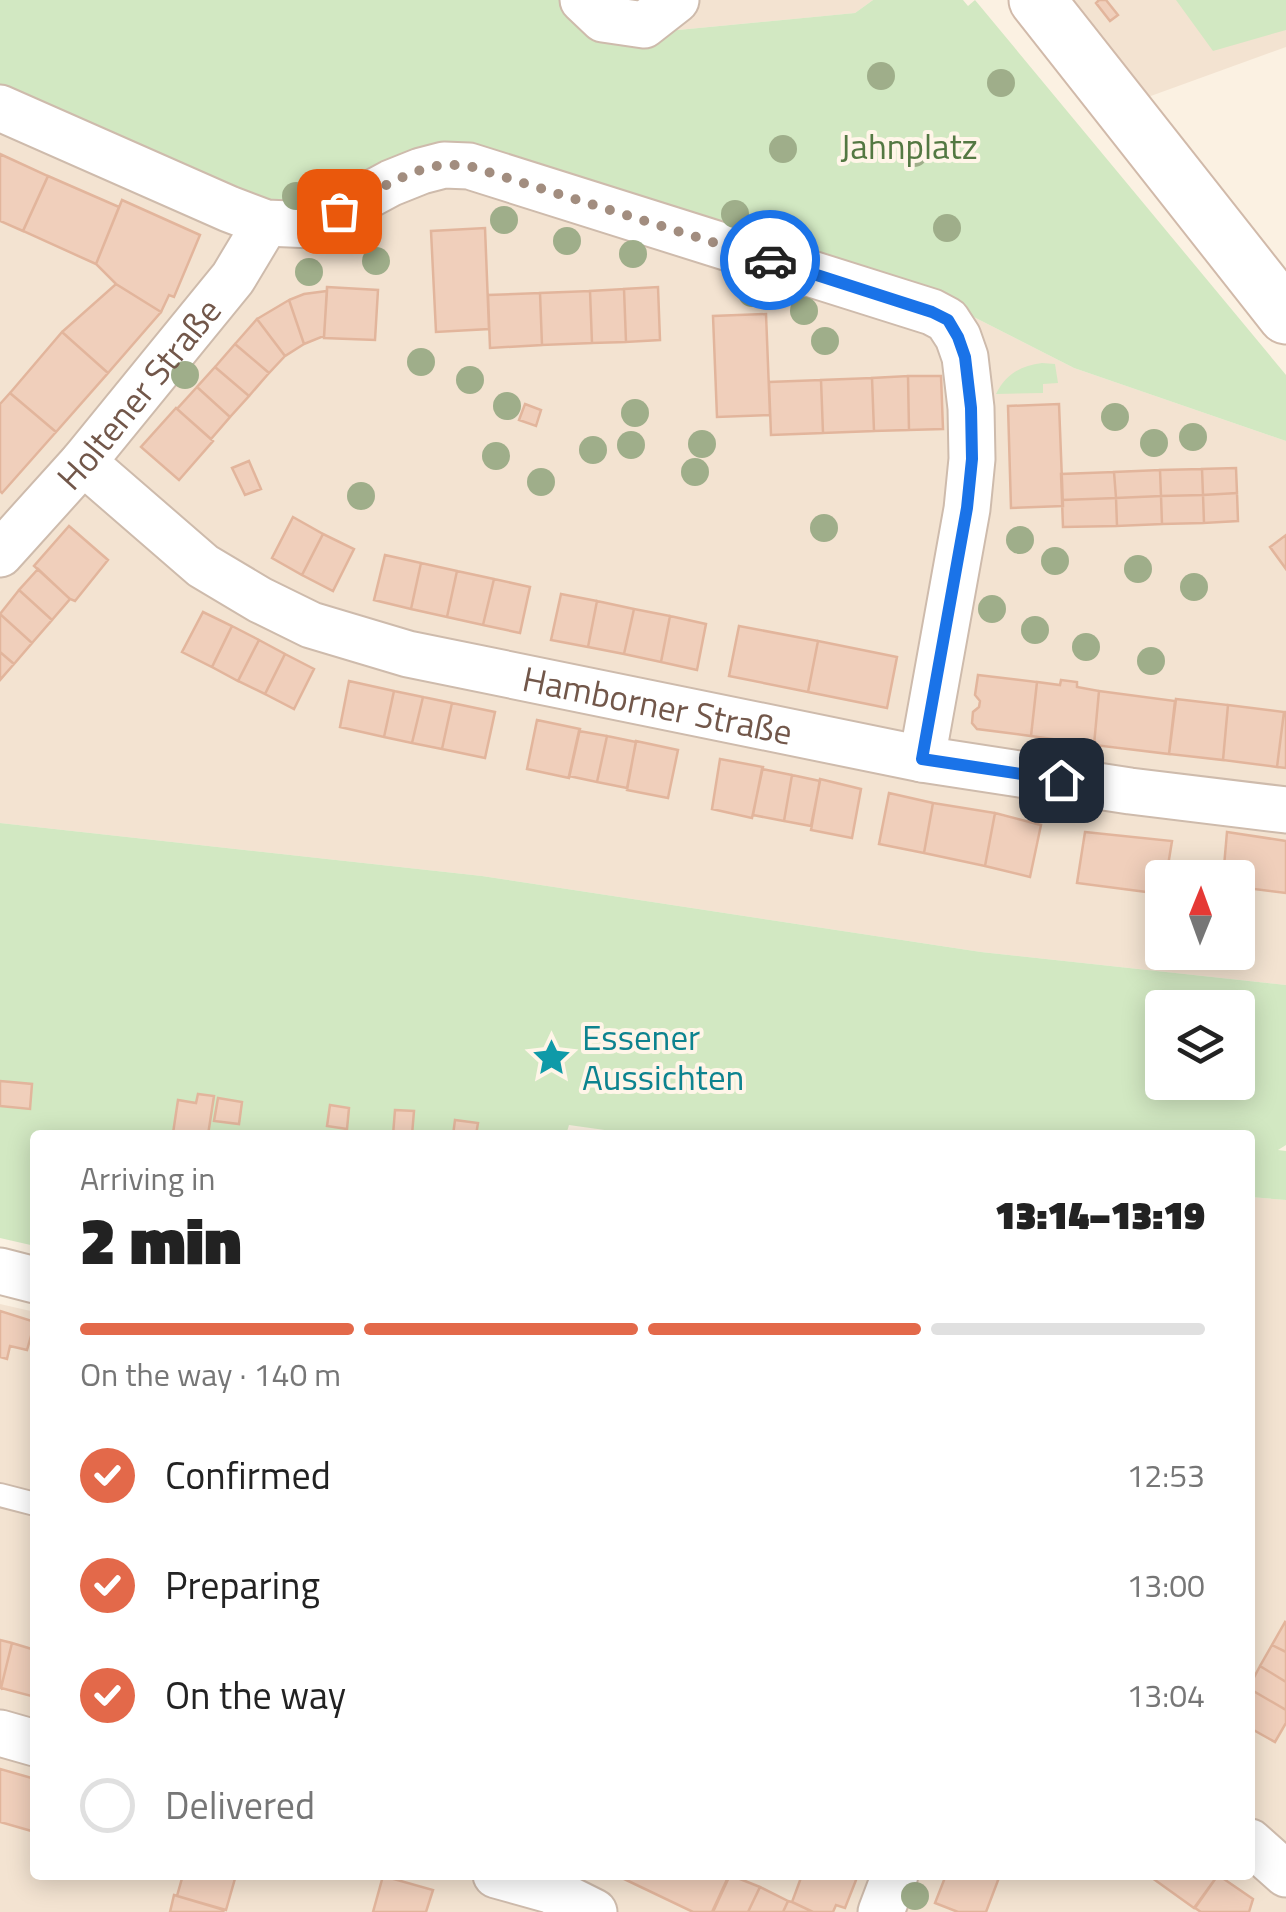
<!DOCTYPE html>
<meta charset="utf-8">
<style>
body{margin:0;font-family:"Titillium Web",sans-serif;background:#f6f6f6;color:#222;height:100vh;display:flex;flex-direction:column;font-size:38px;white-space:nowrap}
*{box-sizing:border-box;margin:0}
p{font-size:32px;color:#767676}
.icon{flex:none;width:55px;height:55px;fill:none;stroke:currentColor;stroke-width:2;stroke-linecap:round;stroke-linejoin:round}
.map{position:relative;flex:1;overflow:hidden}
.panel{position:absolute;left:30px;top:1130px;width:1225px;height:750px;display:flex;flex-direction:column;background:#fff;border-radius:10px;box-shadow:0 5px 25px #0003}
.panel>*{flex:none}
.needle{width:65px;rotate:1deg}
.buttons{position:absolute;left:1145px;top:860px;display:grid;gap:20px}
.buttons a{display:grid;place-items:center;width:110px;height:110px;border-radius:10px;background:#fff;box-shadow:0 5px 25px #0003;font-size:50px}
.pin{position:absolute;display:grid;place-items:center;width:85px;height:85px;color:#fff;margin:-42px;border-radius:20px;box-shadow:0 5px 15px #0006}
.courier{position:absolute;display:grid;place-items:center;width:100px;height:100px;margin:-50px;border:8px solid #1a73e8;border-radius:50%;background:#fff;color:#222;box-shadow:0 2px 12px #0007}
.headline em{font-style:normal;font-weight:800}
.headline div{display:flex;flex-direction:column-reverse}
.headline{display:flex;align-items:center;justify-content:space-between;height:170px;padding:0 50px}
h1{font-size:65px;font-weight:800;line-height:75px}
.bar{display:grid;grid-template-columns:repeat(4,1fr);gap:15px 10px;align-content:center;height:120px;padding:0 50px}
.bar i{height:12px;border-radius:8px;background:#e0e0e0}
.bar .current{background:#e3694a}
.bar p{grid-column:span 4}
ol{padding:0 50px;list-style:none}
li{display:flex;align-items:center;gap:30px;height:110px}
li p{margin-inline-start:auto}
li .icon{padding:10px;border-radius:50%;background:#e3694a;color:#fff;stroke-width:4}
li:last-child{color:#767676}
li i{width:55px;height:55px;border:5px solid #e0e0e0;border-radius:50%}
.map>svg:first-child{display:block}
.residential{fill:#f3e3d1;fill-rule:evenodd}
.green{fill:#d2e8c2;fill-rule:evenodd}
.building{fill:#f0cfbb;stroke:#e2b59c;stroke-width:2.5}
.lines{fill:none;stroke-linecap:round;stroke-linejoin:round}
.service-casing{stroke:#cebbac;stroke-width:26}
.minor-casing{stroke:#cebbac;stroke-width:49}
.secondary-casing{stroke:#d1baaa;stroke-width:59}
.service{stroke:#fff;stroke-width:22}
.minor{stroke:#fff;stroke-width:45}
.secondary{stroke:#fff;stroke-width:55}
.tree{fill:#9fae8a}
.done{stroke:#a28d7f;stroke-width:10;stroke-dasharray:0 18}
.route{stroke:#1a73e8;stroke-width:12}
.labels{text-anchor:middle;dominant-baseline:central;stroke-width:8;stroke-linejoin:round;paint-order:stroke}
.park-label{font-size:35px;fill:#537842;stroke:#fff5e8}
.street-label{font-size:35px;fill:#72574a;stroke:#fff5e8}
.culture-label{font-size:35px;fill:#0d838f;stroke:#fff5e8;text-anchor:start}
</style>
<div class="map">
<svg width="1286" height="1912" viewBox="0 0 1286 1912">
<rect width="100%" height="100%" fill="#fbf1e2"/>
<!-- residential -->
<path class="residential" d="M 572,0 L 873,0 L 855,13 L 657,32 Z
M 1058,0 L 1286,0 L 1286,47 L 1137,101 Z
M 0,111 L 422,175 L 962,311 L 1074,368 L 1286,441 L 1286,985 L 981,952 L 482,876 L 0,823 ZM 1162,878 L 1238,878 L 1238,952 L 1162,952 Z
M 1250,1197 L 1286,1200 L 1286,1912 L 0,1912 L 0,1304 L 35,1312 L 35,1875 L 1250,1875 Z"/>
<!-- green -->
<path class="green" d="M 0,0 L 572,0 L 657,32 L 855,13 L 873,0 L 963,0 L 968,6 L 975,0 L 1286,375 L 1286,441 L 1074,368 L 962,311 L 482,165 L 309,219 L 0,102 Z
M 1176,0 L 1286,0 L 1286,30 L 1213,51 Z
M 1042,363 L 1055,364 L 1058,383 L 1043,384 L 1043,393 L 996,394 C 1006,374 1020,366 1042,363 Z
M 0,823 L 482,876 L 981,952 L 1286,985 L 1286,1145 L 1278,1150 L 1286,1151 L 1286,1200 L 1250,1197 L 1250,1135 L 640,1135 L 569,1125 L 566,1135 L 35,1135 L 35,1246 L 0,1238 ZM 1162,1008 L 1238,1008 L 1238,1082 L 1162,1082 Z"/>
<!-- building -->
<path class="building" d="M 1099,0 L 1106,0 L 1118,15 L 1110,21 L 1096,3 Z
M 0,154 L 48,176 L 23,231 L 0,221 Z
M 48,176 L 119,207 L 96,264 L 23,231 Z
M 122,200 L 200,235 L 174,297 L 169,295 L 161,312 L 116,284 L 96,264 Z
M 485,228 L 489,329 L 436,332 L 431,231 Z
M 116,284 L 161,312 L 108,373 L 62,332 Z
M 327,287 L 378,290 L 375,340 L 324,338 Z
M 658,287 L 660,340 L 626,342 L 624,289 Z
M 624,289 L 626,342 L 592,343 L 590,291 Z
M 327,291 L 324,336 L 304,344 L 289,300 L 304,294 Z
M 590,291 L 592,343 L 542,345 L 540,293 Z
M 540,293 L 542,345 L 490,348 L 488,295 Z
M 289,300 L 304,344 L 285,356 L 257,319 Z
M 766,314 L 770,415 L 717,417 L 713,316 Z
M 257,319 L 285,356 L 269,373 L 235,344 Z
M 62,332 L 108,373 L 56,432 L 10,393 Z
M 235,344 L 269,373 L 249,396 L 215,367 Z
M 215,367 L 249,396 L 230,417 L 197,387 Z
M 908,376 L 941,376 L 943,429 L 909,430 Z
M 908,376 L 909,430 L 874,431 L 872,378 Z
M 872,378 L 874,431 L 823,433 L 821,380 Z
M 821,380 L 823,433 L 771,435 L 769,382 Z
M 197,387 L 230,417 L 211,439 L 177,409 Z
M 10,393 L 56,432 L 2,493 L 0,491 L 0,404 Z
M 525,404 L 541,410 L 536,426 L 519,420 Z
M 1059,404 L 1063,506 L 1011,508 L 1008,406 Z
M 176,408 L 213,441 L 179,480 L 141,447 Z
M 249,461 L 261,489 L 245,495 L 232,468 Z
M 1236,468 L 1237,493 L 1203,495 L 1202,469 Z
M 1202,469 L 1203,495 L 1161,496 L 1160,470 Z
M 1160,470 L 1161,496 L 1116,498 L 1114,472 Z
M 1114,472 L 1116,498 L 1062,500 L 1061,474 Z
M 1237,493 L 1238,521 L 1204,523 L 1203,495 Z
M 1203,495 L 1204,523 L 1162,524 L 1161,496 Z
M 1161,496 L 1162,524 L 1117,526 L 1116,498 Z
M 1116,498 L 1117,526 L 1063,527 L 1062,500 Z
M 293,517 L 323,534 L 302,575 L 272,558 Z
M 69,526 L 108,560 L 75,601 L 70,599 L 34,566 Z
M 323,534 L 354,549 L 333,591 L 302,575 Z
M 1286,535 L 1286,569 L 1270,547 Z
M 385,555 L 421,563 L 411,609 L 374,600 Z
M 421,563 L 457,571 L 447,617 L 411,609 Z
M 38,569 L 70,599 L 52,620 L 19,590 Z
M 457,571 L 494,579 L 483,625 L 447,617 Z
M 494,579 L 530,587 L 520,633 L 483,625 Z
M 19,590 L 52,620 L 32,643 L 0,614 Z
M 561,594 L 597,601 L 588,647 L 551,640 Z
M 597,601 L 634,609 L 624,654 L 588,647 Z
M 634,609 L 670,616 L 661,662 L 624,654 Z
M 203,612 L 232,626 L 212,667 L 182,652 Z
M 0,614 L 32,643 L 14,664 L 0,652 Z
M 670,616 L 706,624 L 697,670 L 661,662 Z
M 232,626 L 259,640 L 238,681 L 212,667 Z
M 739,626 L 818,641 L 808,692 L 729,676 Z
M 259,640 L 285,654 L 265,694 L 238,681 Z
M 818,641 L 897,657 L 887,708 L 808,692 Z
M 0,652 L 14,664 L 0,680 Z
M 285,654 L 314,669 L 294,709 L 265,694 Z
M 978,675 L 1037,682 L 1031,736 L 977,729 L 972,723 L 973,712 L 979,707 L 980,701 L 975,695 Z
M 1061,680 L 1077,682 L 1077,687 L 1099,691 L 1094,745 L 1031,736 L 1037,682 L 1060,685 Z
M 349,681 L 394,691 L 384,737 L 340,727 Z
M 394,691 L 423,697 L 412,743 L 384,737 Z
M 1099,691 L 1175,701 L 1169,754 L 1094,745 Z
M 423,697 L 452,703 L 442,749 L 412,743 Z
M 1176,699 L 1228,705 L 1223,760 L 1169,754 Z
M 452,703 L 495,712 L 485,758 L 442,749 Z
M 1228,705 L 1284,712 L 1277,767 L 1223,760 Z
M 1284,712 L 1286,712 L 1286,768 L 1277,767 Z
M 537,720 L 580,729 L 569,778 L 527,769 Z
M 579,731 L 607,736 L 597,782 L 569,776 Z
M 607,736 L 636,742 L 627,788 L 597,782 Z
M 636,741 L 678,750 L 668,798 L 627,790 Z
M 720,759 L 763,767 L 752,818 L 712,809 Z
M 762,769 L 792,775 L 784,821 L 753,815 Z
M 792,775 L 820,781 L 811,826 L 784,821 Z
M 820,779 L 861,789 L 852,838 L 811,830 Z
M 889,793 L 933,803 L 924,853 L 879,844 Z
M 933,803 L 995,813 L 985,866 L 924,853 Z
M 995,813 L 1041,825 L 1030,877 L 985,866 Z
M 1085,832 L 1172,841 L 1166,878 L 1162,878 L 1162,894 L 1077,883 Z
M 1227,832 L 1286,841 L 1286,893 L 1238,887 L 1238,878 L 1223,878 Z
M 0,1081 L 32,1084 L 30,1109 L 0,1106 Z
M 198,1094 L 214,1096 L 208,1135 L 173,1133 L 178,1100 L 196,1103 Z
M 218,1098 L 242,1102 L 239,1124 L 214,1121 Z
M 330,1105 L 349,1108 L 347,1129 L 327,1126 Z
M 395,1110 L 414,1111 L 412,1135 L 393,1135 Z
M 455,1120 L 478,1123 L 476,1135 L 453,1135 Z
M 0,1311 L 35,1322 L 27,1350 L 10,1346 L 7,1359 L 0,1357 Z
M 1285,1622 L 1286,1623 L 1286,1652 L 1272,1645 Z
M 0,1640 L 12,1643 L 1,1688 L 0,1687 Z
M 12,1643 L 35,1650 L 35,1697 L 1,1688 Z
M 1272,1645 L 1286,1652 L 1286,1682 L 1260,1666 Z
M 1260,1666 L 1286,1682 L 1286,1710 L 1250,1689 L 1250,1685 Z
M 1250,1689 L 1286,1710 L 1286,1723 L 1275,1742 L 1250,1728 Z
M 0,1769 L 35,1779 L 35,1832 L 0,1822 Z
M 183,1875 L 236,1875 L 226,1910 L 177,1896 Z
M 623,1875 L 729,1875 L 712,1912 L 693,1912 L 622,1878 Z
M 730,1875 L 760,1887 L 748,1912 L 713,1912 Z
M 802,1875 L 858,1875 L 845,1908 L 836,1905 L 833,1912 L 813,1912 L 792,1902 Z
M 946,1875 L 1000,1875 L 986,1912 L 958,1912 L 935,1903 Z
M 1148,1875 L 1218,1875 L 1194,1908 Z
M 1218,1875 L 1253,1899 L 1249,1912 L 1201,1912 L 1195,1908 Z
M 383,1876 L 433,1890 L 426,1912 L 373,1912 Z
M 760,1887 L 788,1901 L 783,1912 L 748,1912 Z
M 174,1895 L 224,1910 L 223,1912 L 170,1912 Z
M 788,1901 L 792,1902 L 813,1912 L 783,1912 Z"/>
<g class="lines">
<defs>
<path id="service" d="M 0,1495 L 35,1504"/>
<g id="minor">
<path d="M 583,0 L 603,19 L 644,25 L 676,0"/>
<path d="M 0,108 L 229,209 L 266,223 L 313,225 L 391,183 L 421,171 L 444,165 L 469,166 L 932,312 L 947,320 L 958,337 L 965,357 L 971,408 L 972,459 L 967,509 L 922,759"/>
<path id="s1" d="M 83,462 L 203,566 L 260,600 L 311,625 L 408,654 L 922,759 L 1130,791 L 1286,810"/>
<path id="s2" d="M 0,554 L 83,462 L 233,278 L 266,223"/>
<path d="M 0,1271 L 35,1280"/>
<path d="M 0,1733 L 35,1743"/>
<path d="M 1250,1842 L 1286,1874"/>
<path d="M 496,1875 L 550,1890 L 594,1912"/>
<path d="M 881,1912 L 895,1875"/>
</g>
<path id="secondary" d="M 1037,0 L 1286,316"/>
</defs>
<!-- service casing -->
<use href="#service" class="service-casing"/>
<!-- minor casing -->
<use href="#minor" class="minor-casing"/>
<!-- secondary casing -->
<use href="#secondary" class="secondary-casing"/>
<!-- service -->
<use href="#service" class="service"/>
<!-- minor -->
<use href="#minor" class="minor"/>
<!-- secondary -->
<use href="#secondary" class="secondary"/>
</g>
<!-- trees -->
<g class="tree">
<circle cx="881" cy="76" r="14"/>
<circle cx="1001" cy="83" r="14"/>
<circle cx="783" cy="149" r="14"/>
<circle cx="914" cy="153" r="14"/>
<circle cx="296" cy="196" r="14"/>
<circle cx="735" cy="214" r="14"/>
<circle cx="504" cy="220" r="14"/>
<circle cx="947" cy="228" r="14"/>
<circle cx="567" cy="241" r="14"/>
<circle cx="633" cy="254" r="14"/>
<circle cx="376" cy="261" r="14"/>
<circle cx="309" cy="272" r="14"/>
<circle cx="752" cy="293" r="14"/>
<circle cx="804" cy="311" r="14"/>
<circle cx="825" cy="341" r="14"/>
<circle cx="421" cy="362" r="14"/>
<circle cx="185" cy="375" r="14"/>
<circle cx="470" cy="380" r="14"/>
<circle cx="507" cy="406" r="14"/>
<circle cx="635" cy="413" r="14"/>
<circle cx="1115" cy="417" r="14"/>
<circle cx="1193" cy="437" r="14"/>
<circle cx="1154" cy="443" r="14"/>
<circle cx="702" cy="444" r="14"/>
<circle cx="631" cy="445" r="14"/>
<circle cx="593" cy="450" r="14"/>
<circle cx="496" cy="456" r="14"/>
<circle cx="695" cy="472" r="14"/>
<circle cx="541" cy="482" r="14"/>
<circle cx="361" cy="496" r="14"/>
<circle cx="824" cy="528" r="14"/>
<circle cx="1020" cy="540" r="14"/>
<circle cx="1055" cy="561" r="14"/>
<circle cx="1138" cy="569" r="14"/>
<circle cx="1194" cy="587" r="14"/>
<circle cx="992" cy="609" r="14"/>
<circle cx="1035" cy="630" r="14"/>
<circle cx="1086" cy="647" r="14"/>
<circle cx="1151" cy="661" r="14"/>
<circle cx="915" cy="1896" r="14"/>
</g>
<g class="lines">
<!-- done -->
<path class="done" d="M 339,211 C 369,195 410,168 444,165 C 452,164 461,166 469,166 L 770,260"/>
<!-- route -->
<path class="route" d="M 770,260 L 932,312 L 948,320 L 958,337 L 965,357 L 971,408 L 972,459 L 967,508 L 922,759 L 1061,780"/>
</g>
<!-- icons -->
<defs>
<symbol id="sight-bare" viewBox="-9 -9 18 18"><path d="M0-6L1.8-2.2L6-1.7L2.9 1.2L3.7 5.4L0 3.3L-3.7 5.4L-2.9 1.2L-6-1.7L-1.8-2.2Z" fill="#0f9aa8" stroke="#fff5e8" stroke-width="2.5" paint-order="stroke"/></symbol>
</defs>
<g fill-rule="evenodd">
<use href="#sight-bare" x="524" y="1030" width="55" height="55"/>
</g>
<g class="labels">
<!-- park labels -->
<g class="park-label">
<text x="909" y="146">Jahnplatz</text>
</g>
<!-- street labels -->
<g class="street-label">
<text stroke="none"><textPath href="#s2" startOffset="212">Holtener Straße</textPath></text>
<text stroke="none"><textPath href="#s1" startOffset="638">Hamborner Straße</textPath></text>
</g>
<!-- culture labels -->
<g class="culture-label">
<text x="582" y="1037">Essener<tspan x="582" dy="40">Aussichten</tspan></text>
</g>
</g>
</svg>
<div class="buttons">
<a><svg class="needle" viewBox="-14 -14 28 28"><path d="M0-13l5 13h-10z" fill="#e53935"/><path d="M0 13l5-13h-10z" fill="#767676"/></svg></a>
<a><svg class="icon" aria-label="layers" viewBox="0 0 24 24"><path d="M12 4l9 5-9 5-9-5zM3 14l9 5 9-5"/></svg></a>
</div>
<div class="pin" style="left:339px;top:211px;background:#ea580c"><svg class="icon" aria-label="bag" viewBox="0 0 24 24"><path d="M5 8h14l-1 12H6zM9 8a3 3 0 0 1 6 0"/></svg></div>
<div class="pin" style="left:1061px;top:780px;background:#1f2937"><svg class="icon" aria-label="home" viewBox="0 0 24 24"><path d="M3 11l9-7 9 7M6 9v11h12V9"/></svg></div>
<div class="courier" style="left:770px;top:260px"><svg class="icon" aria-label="car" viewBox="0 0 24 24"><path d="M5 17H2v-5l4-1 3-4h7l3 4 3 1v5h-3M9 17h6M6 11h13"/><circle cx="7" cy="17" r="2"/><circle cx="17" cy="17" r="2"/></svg></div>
<section class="panel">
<div class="headline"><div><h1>2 min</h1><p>Arriving in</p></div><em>13:14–13:19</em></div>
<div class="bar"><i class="current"></i><i class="current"></i><i class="current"></i><i></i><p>On the way · 140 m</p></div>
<ol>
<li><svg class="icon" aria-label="check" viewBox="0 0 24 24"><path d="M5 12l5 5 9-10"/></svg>Confirmed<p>12:53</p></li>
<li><svg class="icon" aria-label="check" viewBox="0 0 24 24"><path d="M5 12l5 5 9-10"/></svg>Preparing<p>13:00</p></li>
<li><svg class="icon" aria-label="check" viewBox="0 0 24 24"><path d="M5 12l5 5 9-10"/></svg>On the way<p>13:04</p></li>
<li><i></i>Delivered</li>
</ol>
</section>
</div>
